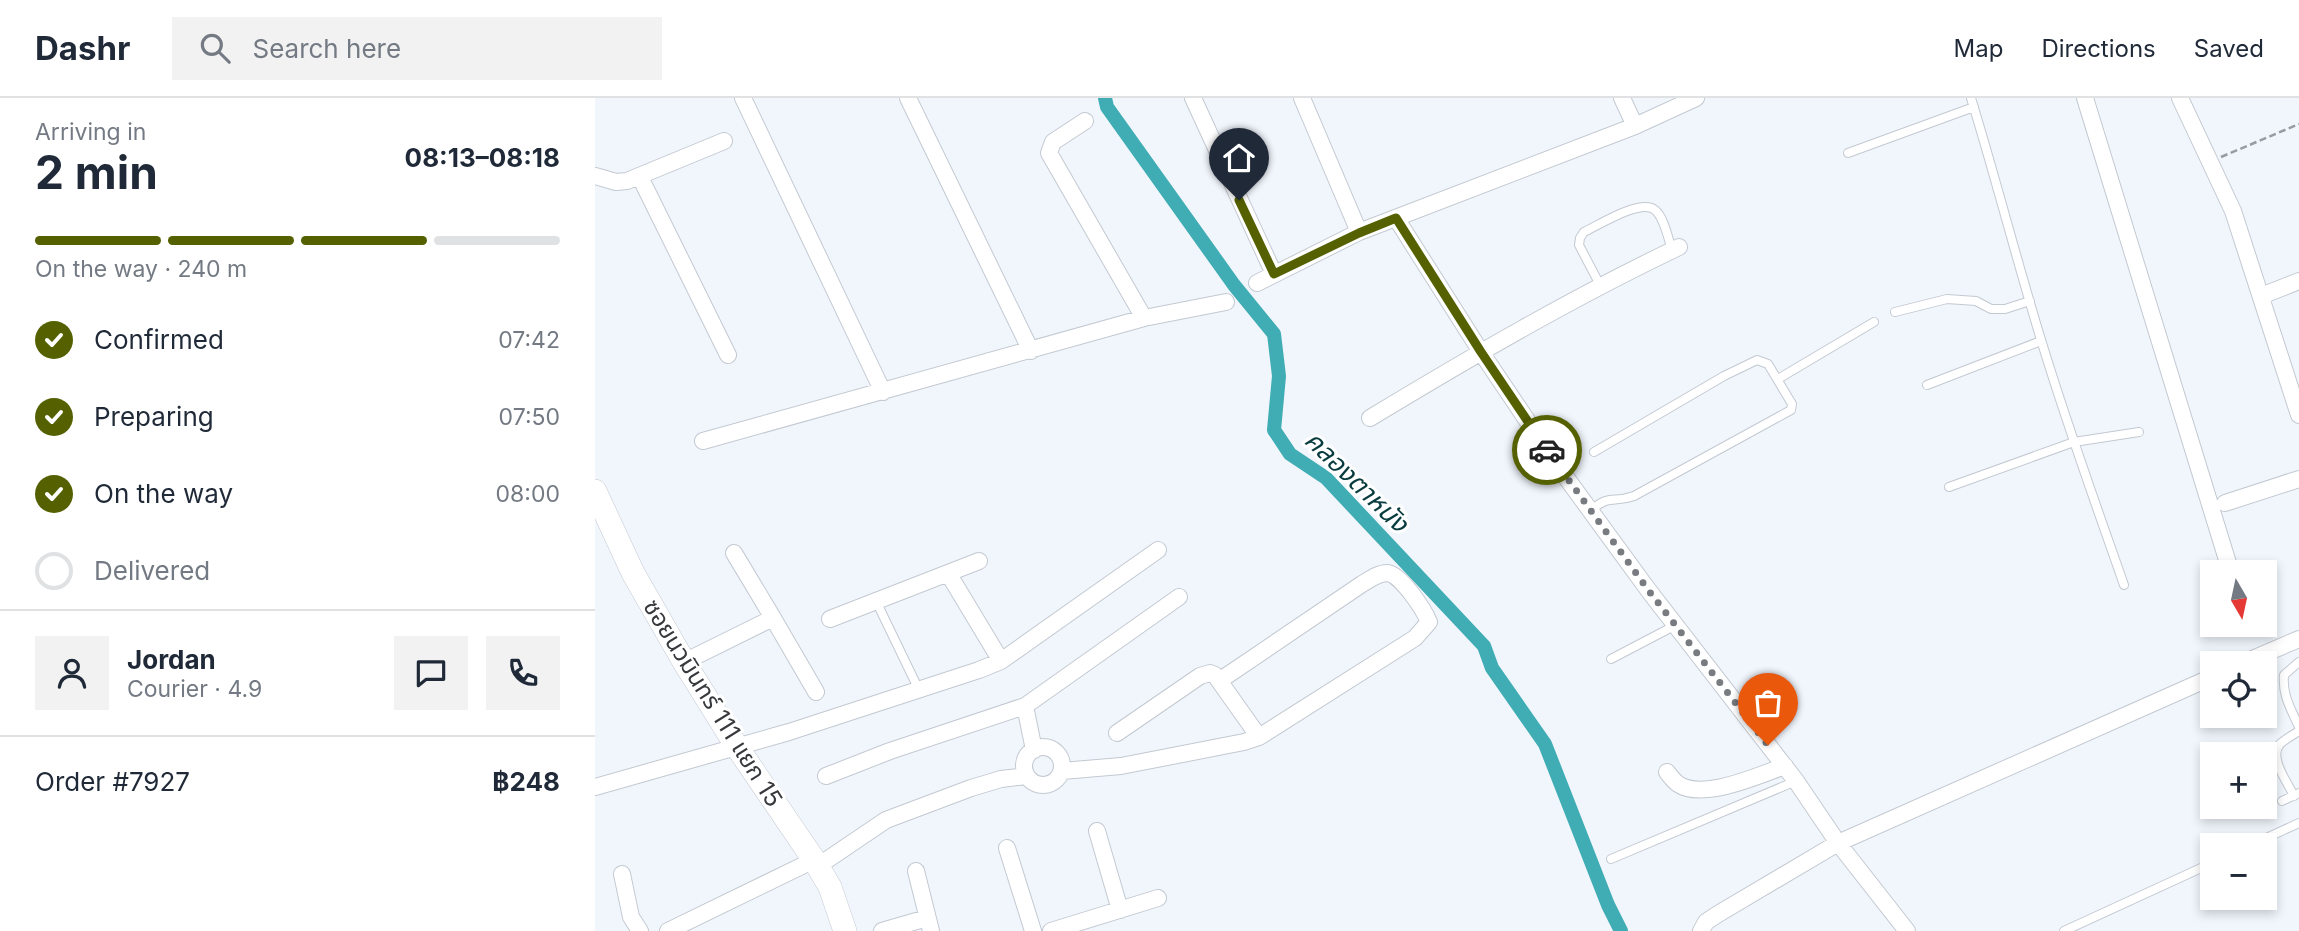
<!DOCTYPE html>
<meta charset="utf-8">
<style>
body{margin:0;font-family:Inter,"Noto Sans Thai",sans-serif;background:#f2f2f3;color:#1f2937;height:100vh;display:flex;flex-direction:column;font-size:26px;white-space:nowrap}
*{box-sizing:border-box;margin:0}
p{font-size:23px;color:#747a83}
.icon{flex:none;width:38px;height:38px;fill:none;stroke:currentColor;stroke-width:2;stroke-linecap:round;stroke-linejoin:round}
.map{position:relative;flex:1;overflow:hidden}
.details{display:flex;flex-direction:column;background:#fff;width:595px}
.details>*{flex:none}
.needle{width:46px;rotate:171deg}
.buttons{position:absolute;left:1605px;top:462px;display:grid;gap:14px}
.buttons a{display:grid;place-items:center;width:77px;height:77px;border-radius:0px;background:#fff;box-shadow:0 4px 10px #0003;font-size:35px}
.pin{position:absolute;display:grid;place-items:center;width:60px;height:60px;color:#fff;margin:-72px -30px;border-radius:50% 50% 50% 0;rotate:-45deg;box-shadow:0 0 7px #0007}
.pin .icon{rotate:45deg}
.courier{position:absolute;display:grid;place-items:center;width:70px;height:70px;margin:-35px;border:5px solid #556101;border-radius:50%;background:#fff;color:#222;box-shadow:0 2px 9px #0007}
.head em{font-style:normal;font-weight:700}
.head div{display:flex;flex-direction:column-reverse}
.head{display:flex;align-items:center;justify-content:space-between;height:119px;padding:0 35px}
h1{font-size:46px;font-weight:700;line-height:52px}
.bar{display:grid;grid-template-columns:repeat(4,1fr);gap:10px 7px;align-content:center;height:84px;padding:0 35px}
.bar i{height:9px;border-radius:5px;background:#e0e1e3}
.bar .on{background:#556101}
.bar p{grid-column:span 4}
.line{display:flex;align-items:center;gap:18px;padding:0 35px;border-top:2px solid #e0e1e3}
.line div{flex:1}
.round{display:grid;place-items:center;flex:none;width:74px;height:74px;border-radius:0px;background:#f2f2f3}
ol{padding:0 35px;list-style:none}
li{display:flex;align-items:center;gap:21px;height:77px}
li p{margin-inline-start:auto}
li .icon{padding:7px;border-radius:50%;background:#556101;color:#fff;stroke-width:4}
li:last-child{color:#747a83}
li i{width:38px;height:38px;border:4px solid #e0e1e3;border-radius:50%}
header{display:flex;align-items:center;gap:42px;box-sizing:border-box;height:98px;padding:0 35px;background:#fff;border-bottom:2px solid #e0e1e3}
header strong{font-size:33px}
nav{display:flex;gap:38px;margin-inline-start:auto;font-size:24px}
.search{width:490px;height:63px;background:#f2f2f3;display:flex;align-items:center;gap:18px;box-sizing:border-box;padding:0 24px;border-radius:0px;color:#747a83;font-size:26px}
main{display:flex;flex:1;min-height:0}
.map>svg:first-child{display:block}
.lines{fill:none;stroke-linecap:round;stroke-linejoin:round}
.canal{stroke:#40acb3;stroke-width:14}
.lane-casing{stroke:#c3c9d1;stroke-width:10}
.street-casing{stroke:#c3c9d1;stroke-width:18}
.secondary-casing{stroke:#c3c9d1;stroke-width:24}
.path{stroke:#989ca1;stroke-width:2.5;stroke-dasharray:7 3.5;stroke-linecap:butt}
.lane{stroke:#fff;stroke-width:8}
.street{stroke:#fff;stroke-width:16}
.secondary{stroke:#fff;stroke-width:23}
.done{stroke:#787b80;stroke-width:7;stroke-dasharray:0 12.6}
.route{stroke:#556101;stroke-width:9}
.labels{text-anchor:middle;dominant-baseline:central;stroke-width:6;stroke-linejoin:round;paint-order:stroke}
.street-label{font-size:24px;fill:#37393d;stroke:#fff}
.water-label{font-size:26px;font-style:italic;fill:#083b3e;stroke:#fff}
</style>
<header>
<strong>Dashr</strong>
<div class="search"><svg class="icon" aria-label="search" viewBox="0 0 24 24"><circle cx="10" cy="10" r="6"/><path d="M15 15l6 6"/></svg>Search here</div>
<nav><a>Map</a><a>Directions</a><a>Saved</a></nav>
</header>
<main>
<section class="details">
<div class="head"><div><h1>2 min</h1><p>Arriving in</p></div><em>08:13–08:18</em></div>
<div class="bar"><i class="on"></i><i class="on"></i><i class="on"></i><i></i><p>On the way · 240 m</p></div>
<ol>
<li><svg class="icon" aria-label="check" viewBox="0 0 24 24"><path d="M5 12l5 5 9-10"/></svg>Confirmed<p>07:42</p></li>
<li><svg class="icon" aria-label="check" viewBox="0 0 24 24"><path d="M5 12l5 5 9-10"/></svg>Preparing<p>07:50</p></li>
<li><svg class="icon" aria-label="check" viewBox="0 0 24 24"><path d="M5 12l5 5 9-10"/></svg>On the way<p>08:00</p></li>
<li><i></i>Delivered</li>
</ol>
<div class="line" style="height:126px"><a class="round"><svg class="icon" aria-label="person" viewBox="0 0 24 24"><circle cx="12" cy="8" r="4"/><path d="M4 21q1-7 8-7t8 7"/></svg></a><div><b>Jordan</b><p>Courier · 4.9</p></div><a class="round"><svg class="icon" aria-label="chat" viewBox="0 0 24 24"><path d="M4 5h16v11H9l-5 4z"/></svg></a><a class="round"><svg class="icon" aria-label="phone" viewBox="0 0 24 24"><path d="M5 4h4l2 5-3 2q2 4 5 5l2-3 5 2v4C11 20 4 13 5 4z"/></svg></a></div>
<div class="line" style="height:91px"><div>Order #7927</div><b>฿248</b></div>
</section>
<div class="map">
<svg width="1704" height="833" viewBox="0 0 1704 833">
<rect width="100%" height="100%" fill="#f1f6fd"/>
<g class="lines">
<!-- canal -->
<path class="canal" d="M 510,0 L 512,9 L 639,187 L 679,236 L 684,278 L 679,332 L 695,356 L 731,380 L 889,548 L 897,570 L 950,646 L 1013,807 L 1026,833"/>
<defs>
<path id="lane" d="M 1376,0 C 1401,81 1422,164 1447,245 C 1472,327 1501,407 1529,487
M 1253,55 L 1379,9
M 1005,187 L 984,147 L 985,140 L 989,134 C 1004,127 1046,100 1060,112 C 1069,119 1073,140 1077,152
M 1300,214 L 1352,201 L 1381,203 L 1396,211 L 1410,211 L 1435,203
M 1183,281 L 1279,224
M 1332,287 L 1446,243
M 1354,389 L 1479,344 L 1544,334
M 996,412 C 1017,395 1017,406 1039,398 L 1196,312 L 1197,306 L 1173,266 L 1162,262 L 1129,278 L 999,354
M 281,503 L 324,592
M 1016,561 L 1081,527
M 1704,564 L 1689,577 C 1687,597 1696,611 1704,629
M 1699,698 C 1693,685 1673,659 1685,646 C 1690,641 1698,637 1704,633
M 1687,703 L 1704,695
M 1656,747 L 1704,725
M 1016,761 L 1201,683
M 1469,833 L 1617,765"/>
<path id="street" d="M 148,0 L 288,294
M 313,0 L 436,253
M 598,0 L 679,176
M 707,0 L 764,134
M 1027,0 L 1040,28
M 1490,0 L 1633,465
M 1585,0 L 1638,113 L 1704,317
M 490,23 L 458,44 L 454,55 L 549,220
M 0,78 L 21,84 L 32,83 L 129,43
M 45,79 L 133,257
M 801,120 L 886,254 L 962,367 L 1054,493 L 1201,683 L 1243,745 L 1312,833
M 662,185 L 764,134 L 1040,28 L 1101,0
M 1666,198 L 1704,183
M 775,320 C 876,259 977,200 1084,149
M 108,343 L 549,220 L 631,204
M 1630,405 L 1704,381
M 139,455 L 178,520
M 353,475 L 406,563
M 235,521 L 384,463
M 89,564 L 178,520 L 221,594
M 1648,565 L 1704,541
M 430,608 L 439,652
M 522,635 L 605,578 L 615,575 L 620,577 L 664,639
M429 668a19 19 0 1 1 38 0a19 19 0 1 1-38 0Z
M 467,673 L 526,668 L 649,644 L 664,639 L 820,540 L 834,524 C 829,512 806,476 792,475 C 783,475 774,482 767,486 L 624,583
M 1072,674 C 1075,678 1079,683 1083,686 C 1108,703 1164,677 1190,668
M 231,678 L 295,653 L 430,608 L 584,499
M 0,689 L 194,634 L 384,572 L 406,563 L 563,452
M 502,733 L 525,812
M 412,750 L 438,833
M 223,768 L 291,722 L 376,690 L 406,681 L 432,678
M 321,773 L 336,833
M 27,776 L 36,819 L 45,833
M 73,833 L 219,762
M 287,833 L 332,820
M 456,833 L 563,800
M 1106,833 L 1111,824 L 1123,816 L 1243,745 L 1617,579"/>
<path id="secondary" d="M 0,393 L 38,475 L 89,564 L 142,649 L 219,762 L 235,789 L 250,833"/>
</defs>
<!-- lane casing -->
<use href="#lane" class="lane-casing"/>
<!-- street casing -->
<use href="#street" class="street-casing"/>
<!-- secondary casing -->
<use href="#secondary" class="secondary-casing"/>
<!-- path -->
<path class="path" d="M 1626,59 L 1704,26"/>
<!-- lane -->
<use href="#lane" class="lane"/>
<!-- street -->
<use href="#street" class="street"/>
<!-- secondary -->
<use href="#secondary" class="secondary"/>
</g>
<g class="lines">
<!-- done -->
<path class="done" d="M 952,352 L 1054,493 L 1173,647"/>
<!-- route -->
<path class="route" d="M 644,102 L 679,176 L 764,135 L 801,120 L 886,254 L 952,352"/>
</g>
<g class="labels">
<!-- street labels -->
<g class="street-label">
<text transform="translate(118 605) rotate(58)">ซอยนวมินทร์ 111 แยก 15</text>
</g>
<!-- water labels -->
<g class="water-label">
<text transform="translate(762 383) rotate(44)">คลองตาหนัง</text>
</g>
</g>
</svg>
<div class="buttons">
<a><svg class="needle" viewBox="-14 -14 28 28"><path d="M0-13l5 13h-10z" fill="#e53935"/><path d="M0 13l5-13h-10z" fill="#747a83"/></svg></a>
<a><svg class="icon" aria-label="locate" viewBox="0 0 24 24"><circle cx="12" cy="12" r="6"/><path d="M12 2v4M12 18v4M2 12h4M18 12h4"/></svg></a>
<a>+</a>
<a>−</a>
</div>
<div class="pin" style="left:1173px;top:647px;background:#ea580c"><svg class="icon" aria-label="bag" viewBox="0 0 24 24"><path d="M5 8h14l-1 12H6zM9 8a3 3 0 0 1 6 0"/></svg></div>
<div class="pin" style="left:644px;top:102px;background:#1f2937"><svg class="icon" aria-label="home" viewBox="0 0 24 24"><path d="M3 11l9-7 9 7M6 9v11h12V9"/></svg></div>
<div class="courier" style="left:952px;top:352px"><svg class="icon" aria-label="car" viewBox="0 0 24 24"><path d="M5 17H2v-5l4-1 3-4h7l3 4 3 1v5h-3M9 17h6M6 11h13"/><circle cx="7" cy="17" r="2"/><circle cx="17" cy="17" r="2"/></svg></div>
</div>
</main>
